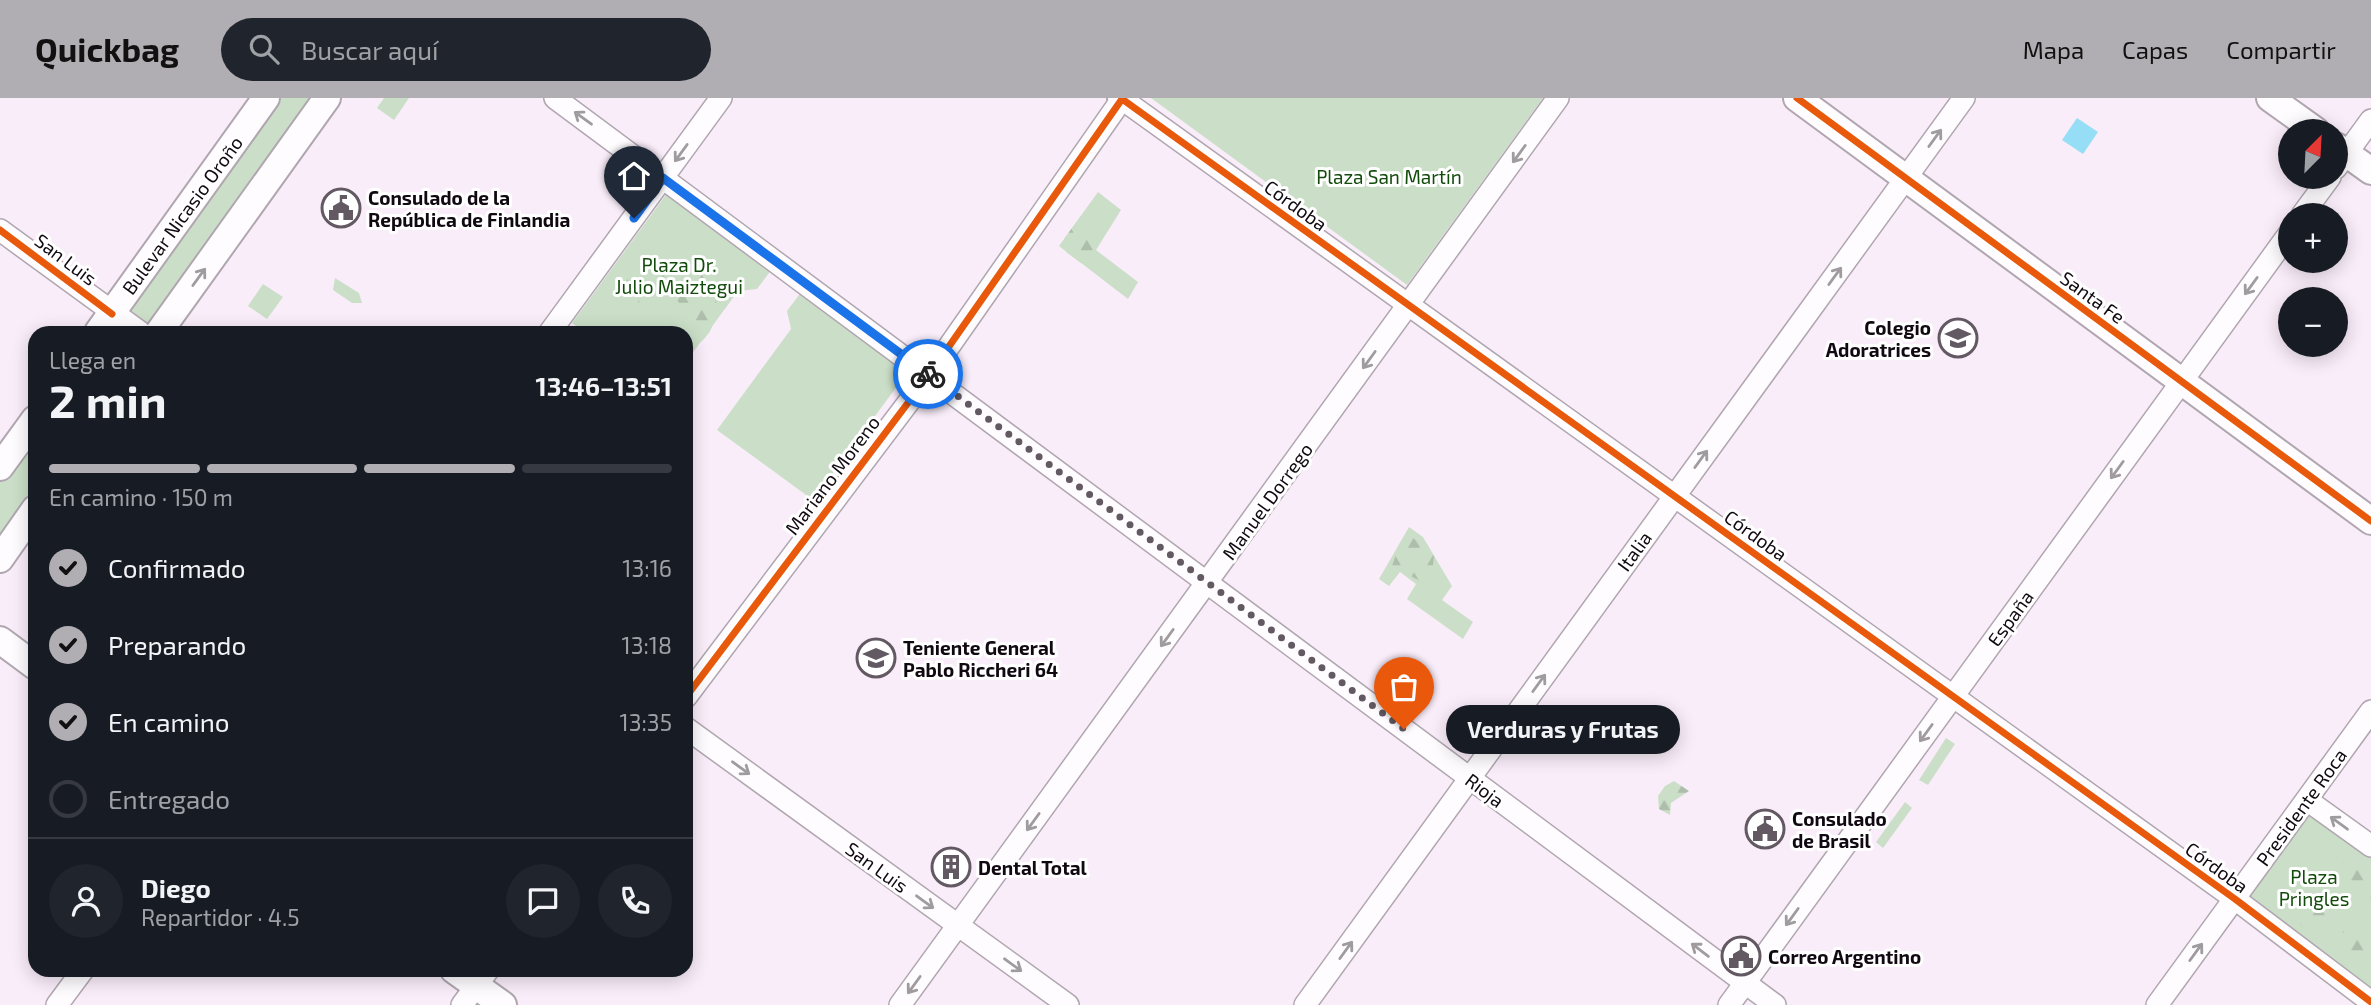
<!DOCTYPE html>
<html lang="es">
<meta charset="utf-8">
<style>
body{margin:0;font-family:"Exo 2",sans-serif;background:#20242c;color:#f1f3f6;height:100vh;display:flex;flex-direction:column;font-size:26px;white-space:nowrap}
*{box-sizing:border-box;margin:0}
p{font-size:23px;color:#9ea1a6}
.icon{flex:none;width:38px;height:38px;fill:none;stroke:currentColor;stroke-width:2;stroke-linecap:round;stroke-linejoin:round}
.map{position:relative;flex:1;overflow:hidden}
.panel{position:absolute;left:28px;top:228px;width:665px;height:651px;display:flex;flex-direction:column;background:#171b24;border-radius:21px;box-shadow:0 4px 18px #0003}
.panel>*{flex:none}
.needle{width:46px;rotate:24deg}
.fabs{position:absolute;left:2278px;top:21px;display:grid;gap:14px}
.fabs a{display:grid;place-items:center;width:70px;height:70px;border-radius:50%;background:#171b24;box-shadow:0 4px 18px #0003;font-size:35px}
.pin{position:absolute;display:grid;place-items:center;width:60px;height:60px;color:#fff;margin:-72px -30px;border-radius:50% 50% 50% 0;rotate:-45deg;box-shadow:0 0 7px #0007}
.pin .icon{rotate:45deg}
.courier{position:absolute;display:grid;place-items:center;width:70px;height:70px;margin:-35px;border:5px solid #1a73e8;border-radius:50%;background:#fff;color:#222;box-shadow:0 2px 9px #0007}
.bubble{position:absolute;height:49px;border-radius:24px;background:#171b24;box-shadow:0 4px 18px #0003;font-size:23px;font-weight:700;line-height:49px;text-align:center}
.summary em{font-style:normal;font-weight:700}
.summary div{display:flex;flex-direction:column-reverse}
.summary{display:flex;align-items:center;justify-content:space-between;height:119px;padding:0 21px}
h1{font-size:46px;font-weight:700;line-height:52px}
.bar{display:grid;grid-template-columns:repeat(4,1fr);gap:10px 7px;align-content:center;height:84px;padding:0 21px}
.bar i{height:9px;border-radius:5px;background:#363941}
.bar .active{background:#b1aeb3}
.bar p{grid-column:span 4}
.line{display:flex;align-items:center;gap:18px;padding:0 21px;border-top:2px solid #363941}
.line div{flex:1}
.round{display:grid;place-items:center;flex:none;width:74px;height:74px;border-radius:37px;background:#20242c}
ol{padding:0 21px;list-style:none}
li{display:flex;align-items:center;gap:21px;height:77px}
li p{margin-inline-start:auto}
li .icon{padding:7px;border-radius:50%;background:#b1aeb3;color:#111;stroke-width:4}
li:last-child{color:#9ea1a6}
li i{width:38px;height:38px;border:4px solid #363941;border-radius:50%}
header{display:flex;align-items:center;gap:42px;box-sizing:border-box;height:98px;padding:0 35px;background:#b1aeb3;color:#111}
header strong{font-size:33px}
nav{display:flex;gap:38px;margin-inline-start:auto;font-size:24px}
.search{width:490px;height:63px;background:#20242c;display:flex;align-items:center;gap:18px;box-sizing:border-box;padding:0 24px;border-radius:38px;color:#9ea1a6;font-size:26px}
.map>svg:first-child{display:block}
.green{fill:#cbdfc8}
.forest{fill:url(#forest-firs)}
.water{fill:#95def5}
.lines{fill:none;stroke-linecap:round;stroke-linejoin:round}
.minor-casing{stroke:#b0a6b0;stroke-width:24}
.major-casing{stroke:#b0a6b0;stroke-width:30}
.minor{stroke:#fefcfe;stroke-width:21}
.major{stroke:#fefcfe;stroke-width:26}
.cycleway-casing{stroke:#fff;stroke-width:11}
.cycleway{stroke:#e8590c;stroke-width:7}
.oneway{stroke:#9f9b9f}
.done{stroke:#625962;stroke-width:7;stroke-dasharray:0 12.6}
.route{stroke:#1a73e8;stroke-width:9}
.labels{text-anchor:middle;dominant-baseline:central;stroke-width:6;stroke-linejoin:round;paint-order:stroke}
.park-label{font-size:19px;fill:#124b0b;stroke:#fff}
.poi-label{font-size:19px;font-weight:bold;fill:#110911;stroke:#fff;text-anchor:start}
.street-label{font-size:19px;fill:#110911;stroke:#fff}
</style>
<header>
<strong>Quickbag</strong>
<div class="search"><svg class="icon" aria-label="search" viewBox="0 0 24 24"><circle cx="10" cy="10" r="6"/><path d="M15 15l6 6"/></svg>Buscar aquí</div>
<nav><a>Mapa</a><a>Capas</a><a>Compartir</a></nav>
</header>
<div class="map">
<svg width="2371" height="907" viewBox="0 0 2371 907">
<defs>
<pattern id="forest-firs" width="22" height="20" patternUnits="userSpaceOnUse" patternTransform="scale(1.75)"><rect width="22" height="20" fill="#cbdfc8"/><path d="M5 1l3.5 6h-7zM16 11l3.5 6h-7z" fill="#adbeab"/></pattern>
</defs>
<rect width="100%" height="100%" fill="#f9edf9"/>
<!-- green -->
<path class="green" d="M 266,0 L 327,0 L 159,234 L 98,234 Z
M 384,0 L 409,0 L 394,22 L 377,10 Z
M 1151,0 L 1543,0 L 1407,187 Z
M 668,94 L 772,171 L 757,191 L 738,193 L 686,264 L 686,234 L 584,234 L 572,225 Z
M 1098,94 L 1121,112 L 1096,152 L 1138,184 L 1128,201 L 1059,148 Z
M 263,186 L 283,199 L 267,221 L 248,208 Z
M 802,193 L 909,272 L 813,402 L 717,332 L 791,231 L 787,213 Z
M 35,321 L 35,411 L 0,461 L 0,369 Z
M 1409,429 L 1423,439 L 1452,488 L 1442,502 L 1473,524 L 1463,541 L 1407,501 L 1416,486 L 1400,474 L 1389,488 L 1379,481 Z
M 1946,640 L 1955,646 L 1928,687 L 1919,682 Z
M 2307,702 L 2371,748 L 2371,904 L 2235,801 Z
M 1905,704 L 1912,710 L 1883,750 L 1876,744 Z"/>
<!-- forest -->
<path class="forest" d="M 1080,119 L 1095,133 L 1099,146 L 1081,165 L 1066,154 L 1064,141 Z
M 695,167 L 714,177 C 717,201 721,230 698,246 L 678,203 L 661,189 L 659,174 Z
M 335,180 L 359,195 L 362,205 L 352,205 L 333,192 Z
M 627,181 L 640,187 L 639,211 L 626,207 L 622,196 Z
M 1412,439 L 1434,458 L 1432,476 L 1422,484 L 1392,468 L 1400,445 Z
M 1674,683 L 1689,693 L 1671,705 L 1670,717 L 1659,711 L 1658,698 L 1665,688 Z
M 2347,762 L 2371,776 L 2371,812 L 2359,806 L 2362,794 L 2341,791 L 2334,771 Z
M 2307,800 L 2315,813 L 2329,801 L 2338,802 L 2344,812 C 2335,831 2322,831 2302,829 L 2290,805 Z
M 2352,827 L 2371,837 L 2371,861 L 2360,863 L 2341,851 C 2337,839 2342,832 2352,827 Z"/>
<!-- water -->
<path class="water" d="M 2077,20 L 2098,34 L 2083,56 L 2062,42 Z"/>
<g class="lines">
<defs>
<path id="minor" d="M 555,0 L 1775,907
M 2336,70 L 2371,22
M 2302,117 L 2330,79
M 0,132 L 140,234
M 550,234 L 721,0
M 686,599 L 929,277 L 1122,1 L 2235,801 L 2371,904
M 686,630 L 1068,907
M 2307,702 L 2371,748
M 57,907 L 83,872
M 462,907 L 488,872
M 900,907 L 1558,0
M 1305,907 L 1964,0
M 1729,907 L 2291,133
M 2157,907 L 2371,613"/>
<path id="major" d="M 1121,0 L 1122,0
M 1797,0 L 2371,423
M 2270,0 L 2316,33
M 2336,48 L 2371,73
M 98,234 L 266,0
M 159,234 L 327,0
M 0,369 L 35,321
M 0,461 L 35,411
M 0,542 L 35,568
M 454,872 L 503,907"/>
</defs>
<!-- minor casing -->
<use href="#minor" class="minor-casing"/>
<!-- major casing -->
<use href="#major" class="major-casing"/>
<!-- minor -->
<use href="#minor" class="minor"/>
<!-- major -->
<use href="#major" class="major"/>
<defs>
<path id="cycleway" d="M 1797,0 L 2371,423
M 0,132 L 112,216
M 686,599 L 929,277 L 1122,1 L 2235,801 L 2371,904"/>
</defs>
<!-- cycleway casing -->
<use href="#cycleway" class="cycleway-casing"/>
<!-- cycleway -->
<use href="#cycleway" class="cycleway"/>
</g>
<!-- one-way arrows -->
<defs><path id="oneway-shaft" d="M-6 0H5M1.5-3L5.5 0L1.5 3" fill="none" stroke-width="1.6" stroke-linecap="round" stroke-linejoin="round" transform="scale(1.75)"/></defs>
<g class="oneway">
<use href="#oneway-shaft" transform="translate(583 20) rotate(-144)"/>
<use href="#oneway-shaft" transform="translate(1935 40) rotate(-54)"/>
<use href="#oneway-shaft" transform="translate(681 55) rotate(126)"/>
<use href="#oneway-shaft" transform="translate(1519 56) rotate(126)"/>
<use href="#oneway-shaft" transform="translate(1835 178) rotate(-54)"/>
<use href="#oneway-shaft" transform="translate(199 179) rotate(-54)"/>
<use href="#oneway-shaft" transform="translate(2251 188) rotate(126)"/>
<use href="#oneway-shaft" transform="translate(1369 262) rotate(126)"/>
<use href="#oneway-shaft" transform="translate(1701 361) rotate(-54)"/>
<use href="#oneway-shaft" transform="translate(2117 372) rotate(126)"/>
<use href="#oneway-shaft" transform="translate(1167 540) rotate(126)"/>
<use href="#oneway-shaft" transform="translate(1539 585) rotate(-54)"/>
<use href="#oneway-shaft" transform="translate(1926 635) rotate(126)"/>
<use href="#oneway-shaft" transform="translate(741 670) rotate(36)"/>
<use href="#oneway-shaft" transform="translate(1033 724) rotate(126)"/>
<use href="#oneway-shaft" transform="translate(2339 725) rotate(-144)"/>
<use href="#oneway-shaft" transform="translate(925 804) rotate(36)"/>
<use href="#oneway-shaft" transform="translate(1792 819) rotate(126)"/>
<use href="#oneway-shaft" transform="translate(1346 852) rotate(-54)"/>
<use href="#oneway-shaft" transform="translate(1700 852) rotate(-143)"/>
<use href="#oneway-shaft" transform="translate(2196 854) rotate(-54)"/>
<use href="#oneway-shaft" transform="translate(1013 867) rotate(36)"/>
<use href="#oneway-shaft" transform="translate(914 887) rotate(126)"/>
</g>
<g class="lines">
<!-- done -->
<path class="done" d="M 928,276 L 1404,631"/>
<!-- route -->
<path class="route" d="M 634,120 L 663,80 L 928,276"/>
</g>
<!-- icons -->
<defs>
<symbol id="civic-ring" viewBox="-11 -11 22 22"><circle r="9.5" fill="#fff" stroke="#625962" stroke-width="1.5"/><path d="M-.6-6.5H3V-4.5H.6V-3L4-1V1h2V6H-6V1h2V-1L-.6-3ZM-1.2 2.5V6h2.4V2.5Z" fill="#625962"/></symbol>
<symbol id="school-ring" viewBox="-11 -11 22 22"><circle r="9.5" fill="#fff" stroke="#625962" stroke-width="1.5"/><path d="M0-5L7-2L0 1L-7-2ZM-4 1L0 2.5L4 1V4Q0 6-4 4Z" fill="#625962"/></symbol>
<symbol id="building-ring" viewBox="-11 -11 22 22"><circle r="9.5" fill="#fff" stroke="#625962" stroke-width="1.5"/><path d="M-4-6H4V6H1V3H-1V6H-4ZM-2.5-4.3h1.7v1.8h-1.7ZM.8-4.3h1.7v1.8H.8ZM-2.5-1h1.7V.8h-1.7ZM.8-1h1.7V.8H.8Z" fill="#625962"/></symbol>
</defs>
<g fill-rule="evenodd">
<use href="#civic-ring" x="319" y="88" width="44" height="44"/>
<use href="#school-ring" x="1936" y="218" width="44" height="44"/>
<use href="#school-ring" x="854" y="538" width="44" height="44"/>
<use href="#civic-ring" x="1743" y="709" width="44" height="44"/>
<use href="#building-ring" x="929" y="747" width="44" height="44"/>
<use href="#civic-ring" x="1719" y="836" width="44" height="44"/>
</g>
<g class="labels">
<!-- park labels -->
<g class="park-label">
<text x="1389" y="78">Plaza San Martín</text>
<text x="679" y="166">Plaza Dr.<tspan x="679" dy="22">Julio Maiztegui</tspan></text>
<text x="2314" y="778">Plaza<tspan x="2314" dy="22">Pringles</tspan></text>
</g>
<!-- poi labels -->
<g class="poi-label">
<text x="368" y="99">Consulado de la<tspan x="368" dy="22">República de Finlandia</tspan></text>
<text x="1931" y="229" text-anchor="end">Colegio<tspan x="1931" dy="22">Adoratrices</tspan></text>
<text x="903" y="549">Teniente General<tspan x="903" dy="22">Pablo Riccheri 64</tspan></text>
<text x="1792" y="720">Consulado<tspan x="1792" dy="22">de Brasil</tspan></text>
<text x="978" y="769">Dental Total</text>
<text x="1768" y="858">Correo Argentino</text>
</g>
<!-- street labels -->
<g class="street-label">
<text transform="translate(1296 107) rotate(36)">Córdoba</text>
<text transform="translate(182 117) rotate(-54)">Bulevar Nicasio Oroño</text>
<text transform="translate(66 161) rotate(37)">San Luis</text>
<text transform="translate(2093 199) rotate(36)">Santa Fe</text>
<text transform="translate(832 377) rotate(-53)">Mariano Moreno</text>
<text transform="translate(1267 403) rotate(-54)">Manuel Dorrego</text>
<text transform="translate(1756 437) rotate(36)">Córdoba</text>
<text transform="translate(1634 453) rotate(-54)">Italia</text>
<text transform="translate(2010 520) rotate(-54)">España</text>
<text transform="translate(1485 692) rotate(37)">Rioja</text>
<text transform="translate(2301 709) rotate(-54)">Presidente Roca</text>
<text transform="translate(877 769) rotate(36)">San Luis</text>
<text transform="translate(2217 769) rotate(36)">Córdoba</text>
</g>
</g>
</svg>
<div class="fabs">
<a><svg class="needle" viewBox="-14 -14 28 28"><path d="M0-13l5 13h-10z" fill="#e53935"/><path d="M0 13l5-13h-10z" fill="#9ea1a6"/></svg></a>
<a>+</a>
<a>−</a>
</div>
<div class="pin" style="left:1404px;top:631px;background:#ea580c"><svg class="icon" aria-label="bag" viewBox="0 0 24 24"><path d="M5 8h14l-1 12H6zM9 8a3 3 0 0 1 6 0"/></svg></div>
<div class="pin" style="left:634px;top:120px;background:#1f2937"><svg class="icon" aria-label="home" viewBox="0 0 24 24"><path d="M3 11l9-7 9 7M6 9v11h12V9"/></svg></div>
<div class="courier" style="left:928px;top:276px"><svg class="icon" aria-label="bike" viewBox="0 0 24 24"><circle cx="6" cy="16" r="4"/><circle cx="18" cy="16" r="4"/><path d="M6 16l4-8h5l3 8M10 8l3 8H6M13 5h3"/></svg></div>
<div class="bubble" style="left:1446px;top:607px;width:234px">Verduras y Frutas</div>
<section class="panel">
<div class="summary"><div><h1>2 min</h1><p>Llega en</p></div><em>13:46–13:51</em></div>
<div class="bar"><i class="active"></i><i class="active"></i><i class="active"></i><i></i><p>En camino · 150 m</p></div>
<ol>
<li><svg class="icon" aria-label="check" viewBox="0 0 24 24"><path d="M5 12l5 5 9-10"/></svg>Confirmado<p>13:16</p></li>
<li><svg class="icon" aria-label="check" viewBox="0 0 24 24"><path d="M5 12l5 5 9-10"/></svg>Preparando<p>13:18</p></li>
<li><svg class="icon" aria-label="check" viewBox="0 0 24 24"><path d="M5 12l5 5 9-10"/></svg>En camino<p>13:35</p></li>
<li><i></i>Entregado</li>
</ol>
<div class="line" style="height:126px"><a class="round"><svg class="icon" aria-label="person" viewBox="0 0 24 24"><circle cx="12" cy="8" r="4"/><path d="M4 21q1-7 8-7t8 7"/></svg></a><div><b>Diego</b><p>Repartidor · 4.5</p></div><a class="round"><svg class="icon" aria-label="chat" viewBox="0 0 24 24"><path d="M4 5h16v11H9l-5 4z"/></svg></a><a class="round"><svg class="icon" aria-label="phone" viewBox="0 0 24 24"><path d="M5 4h4l2 5-3 2q2 4 5 5l2-3 5 2v4C11 20 4 13 5 4z"/></svg></a></div>
</section>
</div>
